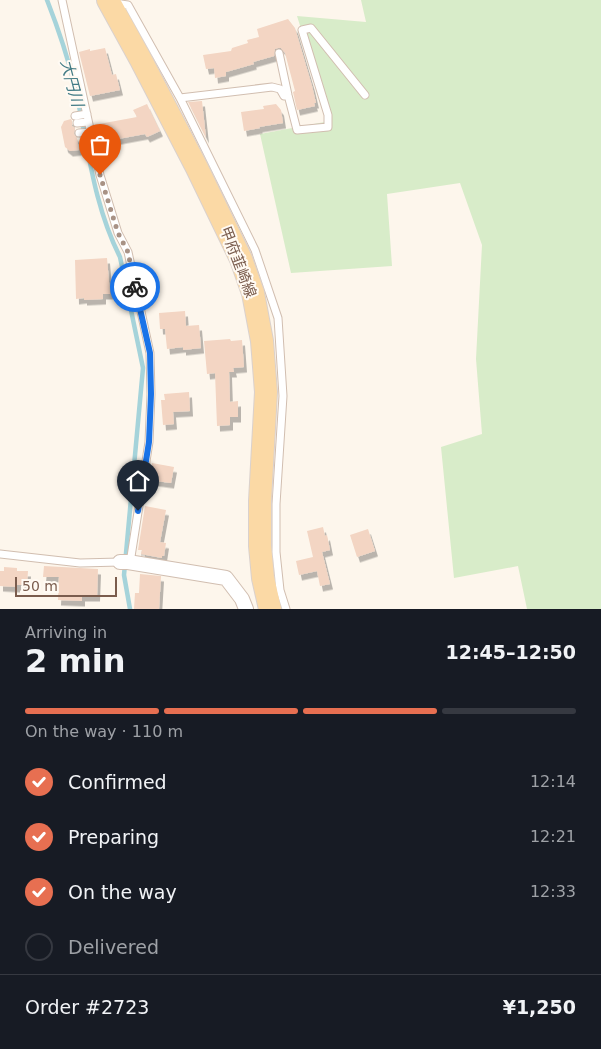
<!DOCTYPE html>
<meta charset="utf-8">
<style>
body{margin:0;font-family:"DejaVu Sans","Noto Sans JP",sans-serif;background:#20242c;color:#f1f3f6;height:100vh;display:flex;flex-direction:column;font-size:19px;white-space:nowrap}
*{box-sizing:border-box;margin:0}
p{font-size:16px;color:#9ea1a6}
.icon{flex:none;width:28px;height:28px;fill:none;stroke:currentColor;stroke-width:2;stroke-linecap:round;stroke-linejoin:round}
.map{position:relative;height:609px;overflow:hidden}
.panel{display:flex;flex-direction:column;background:#171b24;flex:1}
.panel>*{flex:none}
.scale{position:absolute;left:15px;bottom:12px;width:102px;box-sizing:border-box;padding-left:5px;border:2px solid #7a5c4d;border-top:0;font-size:14px;line-height:18px;white-space:nowrap;color:#7a5c4d;-webkit-text-stroke:4px #fffaf3;paint-order:stroke}
.pin{position:absolute;display:grid;place-items:center;width:42px;height:42px;color:#fff;margin:-51px -21px;border-radius:50% 50% 50% 0;rotate:-45deg;box-shadow:0 0 5px #0007}
.pin .icon{rotate:45deg}
.courier{position:absolute;display:grid;place-items:center;width:50px;height:50px;margin:-25px;border:4px solid #1a73e8;border-radius:50%;background:#fff;color:#222;box-shadow:0 1px 6px #0007}
.overview em{font-style:normal;font-weight:600}
.overview div{display:flex;flex-direction:column-reverse}
.overview{display:flex;align-items:center;justify-content:space-between;height:85px;padding:0 25px}
h1{font-size:32px;font-weight:600;line-height:38px}
.bar{display:grid;grid-template-columns:repeat(4,1fr);gap:8px 5px;align-content:center;height:60px;padding:0 25px}
.bar i{height:6px;border-radius:4px;background:#363941}
.bar .on{background:#e76f51}
.bar p{grid-column:span 4}
.line{display:flex;align-items:center;gap:12px;padding:0 25px;border-top:1px solid #363941}
.line div{flex:1}
ol{padding:0 25px;list-style:none}
li{display:flex;align-items:center;gap:15px;height:55px}
li p{margin-inline-start:auto}
li .icon{padding:5px;border-radius:50%;background:#e76f51;color:#fff;stroke-width:4}
li:last-child{color:#9ea1a6}
li i{width:28px;height:28px;border:2px solid #363941;border-radius:50%}
.map>svg:first-child{display:block}
.green{fill:#d8ecc9}
.lines{fill:none;stroke-linecap:round;stroke-linejoin:round}
.stream{stroke:#a5d3da;stroke-width:4.5}
.building{fill:#f3d5c3;filter:url(#shadow)}
.service-casing{stroke:#d1beb0;stroke-width:9}
.minor-casing{stroke:#d1beb0;stroke-width:16}
.primary-casing{stroke:#dad1cd;stroke-width:24}
.service{stroke:#fff;stroke-width:7}
.minor{stroke:#fff;stroke-width:14}
.primary{stroke:#fbd9a5;stroke-width:22}
.done{stroke:#a89285;stroke-width:5;stroke-dasharray:0 9}
.route{stroke:#1a73e8;stroke-width:6}
.labels{text-anchor:middle;dominant-baseline:central;stroke-width:4;stroke-linejoin:round;paint-order:stroke}
.street-label{font-size:15px;fill:#7a5c4d;stroke:#fffaf3}
.water-label{font-size:16px;font-style:italic;fill:#437c86;stroke:#fffaf3}
</style>
<div class="map">
<svg width="601" height="609" viewBox="0 0 601 609">
<defs>
<filter id="shadow"><feDropShadow dx="3" dy="5.5" stdDeviation="0" flood-color="#0004"/></filter>
</defs>
<rect width="100%" height="100%" fill="#fdf6ec"/>
<!-- green -->
<path class="green" d="M 361,0 L 601,0 L 601,609 L 527,609 L 518,566 L 454,578 L 441,447 L 482,434 L 476,359 L 482,245 L 460,183 L 387,194 L 392,266 L 291,273 L 260,134 L 330,121 L 297,16 L 366,22 Z"/>
<g class="lines">
<!-- stream -->
<path class="stream" d="M 47,0 C 58,28 68,58 75,87 C 88,145 93,204 120,257 L 143,368 L 124,575 L 130,609"/>
</g>
<!-- building -->
<path class="building" d="M 288,19 L 295,28 L 312,86 L 316,103 L 314,103 L 315,106 L 297,110 L 293,92 L 295,91 L 285,53 L 281,48 L 278,48 L 275,49 L 274,56 L 253,62 L 254,64 L 226,72 L 226,76 L 215,78 L 214,68 L 206,69 L 203,55 L 231,51 L 232,48 L 248,43 L 247,40 L 259,37 L 257,29 Z
M 105,48 L 112,75 L 116,74 L 120,90 L 90,96 L 79,52 L 90,49 L 90,51 Z
M 202,101 L 206,138 L 188,102 Z
M 147,104 L 160,131 L 147,137 L 145,134 L 102,142 L 99,124 L 137,117 L 133,110 Z
M 276,104 L 281,110 L 283,123 L 259,127 L 260,128 L 244,131 L 241,112 L 264,109 L 263,106 Z
M 71,119 L 72,121 L 72,126 L 75,128 L 74,134 L 77,138 L 79,150 L 70,151 L 65,147 L 61,127 L 64,121 Z
M 107,258 L 110,294 L 103,294 L 103,299 L 84,300 L 84,298 L 76,299 L 75,260 Z
M 185,311 L 186,326 L 199,325 L 201,348 L 183,350 L 183,347 L 167,349 L 165,329 L 160,329 L 159,313 Z
M 230,339 L 231,341 L 242,340 L 244,367 L 233,368 L 234,372 L 229,372 L 230,402 L 238,401 L 238,417 L 230,417 L 230,425 L 217,426 L 215,373 L 207,374 L 204,341 Z
M 189,392 L 190,411 L 173,412 L 174,424 L 163,425 L 161,400 L 165,400 L 164,394 Z
M 152,463 L 174,467 L 171,483 L 149,480 Z
M 145,506 L 166,510 L 160,542 L 166,543 L 164,556 L 162,556 L 162,558 L 141,554 L 142,550 L 138,550 Z
M 323,527 L 325,536 L 327,535 L 330,550 L 322,552 L 330,584 L 320,586 L 317,571 L 299,575 L 296,561 L 313,557 L 307,531 Z
M 368,529 L 375,551 L 357,557 L 350,535 Z
M 44,566 L 98,569 L 97,596 L 82,596 L 82,601 L 58,600 L 59,577 L 43,577 Z
M 4,567 L 17,568 L 17,571 L 28,571 L 27,585 L 17,585 L 17,587 L 0,586 L 0,571 L 4,571 Z
M 140,574 L 161,576 L 159,609 L 134,609 L 135,593 L 139,593 Z"/>
<g class="lines">
<defs>
<path id="service" d="M 62,0 L 100,175 L 118,233 L 128,252 L 150,353 L 151,394 L 149,442 L 130,563
M 114,3 L 128,5 L 180,98 L 255,250 L 278,318 L 283,396 L 276,504 L 276,552 L 280,590 L 286,609
M 279,53 L 288,95 L 297,130 L 328,127 L 328,115 L 302,30 L 311,28 L 365,95
M 180,98 L 272,87 L 280,89 L 284,96 L 288,95
M 75,116 L 87,114
M 77,123 L 88,122
M 79,133 L 91,132
M 0,554 L 80,563 L 120,562"/>
<path id="minor" d="M 120,562 L 128,562 L 226,578 L 242,599 L 246,609"/>
<path id="primary" d="M 108,0 L 141,60 L 197,168 L 241,259 L 253,293 L 262,341 L 266,392 L 260,501 L 260,546 L 263,578 L 270,609"/>
</defs>
<!-- service casing -->
<use href="#service" class="service-casing"/>
<!-- minor casing -->
<use href="#minor" class="minor-casing"/>
<!-- primary casing -->
<use href="#primary" class="primary-casing"/>
<!-- service -->
<use href="#service" class="service"/>
<!-- minor -->
<use href="#minor" class="minor"/>
<!-- primary -->
<use href="#primary" class="primary"/>
</g>
<g class="lines">
<!-- done -->
<path class="done" d="M 100,175 L 118,233 L 128,252 L 135,287"/>
<!-- route -->
<path class="route" d="M 135,287 L 150,353 L 151,394 L 149,442 L 138,511"/>
</g>
<g class="labels">
<!-- street labels -->
<g class="street-label">
<text transform="translate(238 262) rotate(69)">甲府韮崎線</text>
</g>
<!-- water labels -->
<g class="water-label">
<text transform="translate(72 83) rotate(75)">大円川</text>
</g>
</g>
</svg>
<div class="scale">50 m</div>
<div class="pin" style="left:100px;top:175px;background:#ea580c"><svg class="icon" aria-label="bag" viewBox="0 0 24 24"><path d="M5 8h14l-1 12H6zM9 8a3 3 0 0 1 6 0"/></svg></div>
<div class="pin" style="left:138px;top:511px;background:#1f2937"><svg class="icon" aria-label="home" viewBox="0 0 24 24"><path d="M3 11l9-7 9 7M6 9v11h12V9"/></svg></div>
<div class="courier" style="left:135px;top:287px"><svg class="icon" aria-label="bike" viewBox="0 0 24 24"><circle cx="6" cy="16" r="4"/><circle cx="18" cy="16" r="4"/><path d="M6 16l4-8h5l3 8M10 8l3 8H6M13 5h3"/></svg></div>
</div>
<section class="panel">
<div class="overview"><div><h1>2 min</h1><p>Arriving in</p></div><em>12:45–12:50</em></div>
<div class="bar"><i class="on"></i><i class="on"></i><i class="on"></i><i></i><p>On the way · 110 m</p></div>
<ol>
<li><svg class="icon" aria-label="check" viewBox="0 0 24 24"><path d="M5 12l5 5 9-10"/></svg>Confirmed<p>12:14</p></li>
<li><svg class="icon" aria-label="check" viewBox="0 0 24 24"><path d="M5 12l5 5 9-10"/></svg>Preparing<p>12:21</p></li>
<li><svg class="icon" aria-label="check" viewBox="0 0 24 24"><path d="M5 12l5 5 9-10"/></svg>On the way<p>12:33</p></li>
<li><i></i>Delivered</li>
</ol>
<div class="line" style="height:65px"><div>Order #2723</div><b>¥1,250</b></div>
</section>
